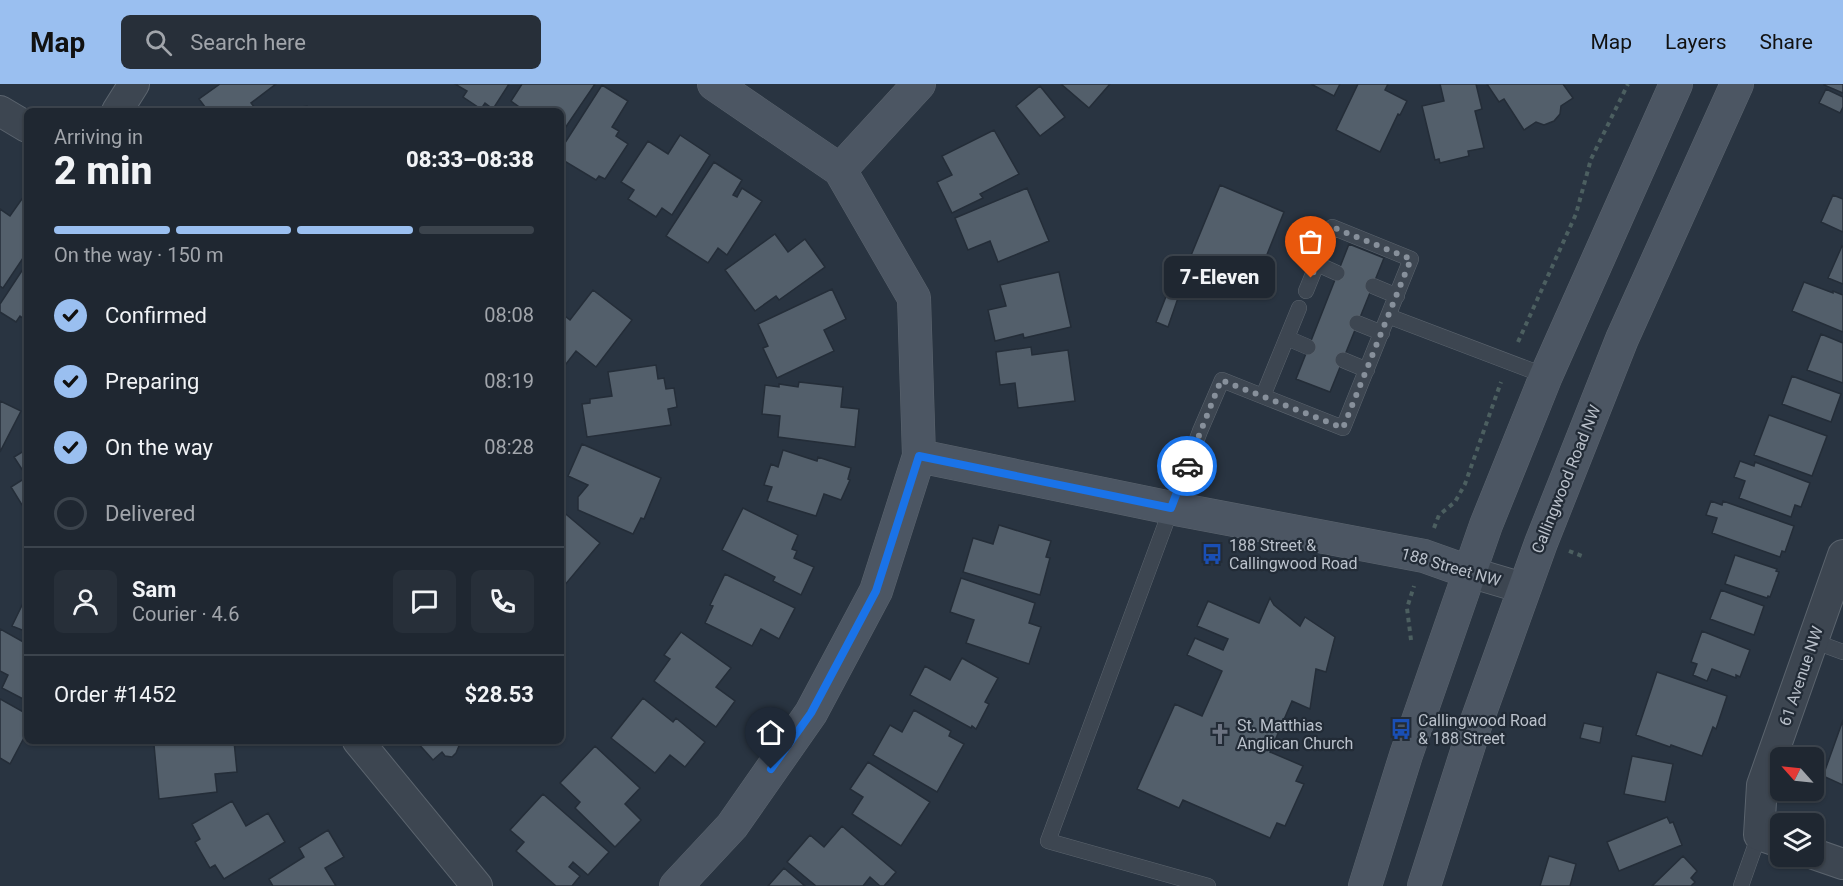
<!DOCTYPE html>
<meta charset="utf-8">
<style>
body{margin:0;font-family:Roboto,sans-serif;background:#272f39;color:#f1f3f6;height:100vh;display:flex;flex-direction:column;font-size:22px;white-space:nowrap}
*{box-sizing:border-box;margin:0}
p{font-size:20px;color:#a1a5ab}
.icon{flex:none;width:33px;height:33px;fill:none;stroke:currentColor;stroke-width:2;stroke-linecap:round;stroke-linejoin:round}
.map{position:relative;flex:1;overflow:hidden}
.sheet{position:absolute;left:24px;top:24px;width:540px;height:636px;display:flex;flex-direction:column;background:#1f2731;border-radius:9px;box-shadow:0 2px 4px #0004,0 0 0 2px #3c444d}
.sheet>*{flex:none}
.needle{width:39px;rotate:297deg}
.fabs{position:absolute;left:1770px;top:663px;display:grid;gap:12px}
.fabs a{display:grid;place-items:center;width:54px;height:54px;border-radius:9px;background:#1f2731;box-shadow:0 2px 4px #0004,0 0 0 2px #3c444d;font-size:30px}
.pin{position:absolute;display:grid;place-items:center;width:51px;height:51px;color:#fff;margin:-62px -26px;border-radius:50% 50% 50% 0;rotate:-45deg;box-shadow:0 0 6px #0007}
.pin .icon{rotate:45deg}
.courier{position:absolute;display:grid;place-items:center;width:60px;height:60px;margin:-30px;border:4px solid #1a73e8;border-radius:50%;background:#fff;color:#222;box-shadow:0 2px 8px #0007}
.bubble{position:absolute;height:42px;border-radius:9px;background:#1f2731;box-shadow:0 2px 4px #0004,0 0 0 2px #3c444d;font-size:20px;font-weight:800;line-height:42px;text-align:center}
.summary em{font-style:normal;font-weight:800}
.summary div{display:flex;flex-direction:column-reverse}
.summary{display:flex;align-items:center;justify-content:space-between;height:102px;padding:0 30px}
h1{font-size:39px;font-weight:800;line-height:45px}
.bar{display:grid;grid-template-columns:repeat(4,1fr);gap:9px 6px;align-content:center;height:72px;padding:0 30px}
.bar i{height:8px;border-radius:4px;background:#3c444d}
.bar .active{background:#9abff0}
.bar p{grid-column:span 4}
.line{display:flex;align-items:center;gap:15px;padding:0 30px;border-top:2px solid #3c444d}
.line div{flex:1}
.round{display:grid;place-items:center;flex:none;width:63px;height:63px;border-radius:9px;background:#272f39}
ol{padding:0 30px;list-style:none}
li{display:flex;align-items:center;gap:18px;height:66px}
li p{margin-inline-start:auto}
li .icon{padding:6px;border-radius:50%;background:#9abff0;color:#111;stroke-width:4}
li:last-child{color:#a1a5ab}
li i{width:33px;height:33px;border:3px solid #3c444d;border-radius:50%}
header{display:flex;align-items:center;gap:36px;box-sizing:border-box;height:84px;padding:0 30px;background:#9abff0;color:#111}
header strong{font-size:28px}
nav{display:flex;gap:33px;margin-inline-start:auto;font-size:21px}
.search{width:420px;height:54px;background:#272f39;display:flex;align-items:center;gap:15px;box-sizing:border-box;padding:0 21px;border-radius:9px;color:#a1a5ab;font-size:22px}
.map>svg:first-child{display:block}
.building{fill:#535f6b;stroke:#242d38;stroke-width:1.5}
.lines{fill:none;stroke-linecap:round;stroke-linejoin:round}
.lane-casing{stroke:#5b646e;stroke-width:16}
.street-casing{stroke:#5b646e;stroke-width:32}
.secondary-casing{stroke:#5b646e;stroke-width:34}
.path{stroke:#4c5f60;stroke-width:4;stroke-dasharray:4.5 4.5;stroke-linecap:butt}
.lane{stroke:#3d4651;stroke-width:15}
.street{stroke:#3d4651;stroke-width:30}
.secondary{stroke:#4c5663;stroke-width:33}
.done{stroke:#87909b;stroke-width:6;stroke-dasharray:0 10.8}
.route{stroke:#1a73e8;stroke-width:8}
.labels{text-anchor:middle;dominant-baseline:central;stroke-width:4.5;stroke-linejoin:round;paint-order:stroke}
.street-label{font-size:16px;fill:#bac1cb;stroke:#222b36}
.poi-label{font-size:16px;fill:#bac1cb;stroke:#222b36;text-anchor:start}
</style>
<header>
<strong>Map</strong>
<div class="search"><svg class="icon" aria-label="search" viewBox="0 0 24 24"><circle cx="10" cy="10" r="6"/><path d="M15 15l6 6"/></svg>Search here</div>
<nav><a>Map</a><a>Layers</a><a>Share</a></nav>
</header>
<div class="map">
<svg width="1843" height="802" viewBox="0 0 1843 802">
<rect width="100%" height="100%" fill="#293441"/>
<!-- building -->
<path class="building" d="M 220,0 L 276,0 L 251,19 L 255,24 L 251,27 L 208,27 L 199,15 Z
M 455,0 L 509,0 L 493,25 L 485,19 L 481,25 L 463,13 L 467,7 Z
M 522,0 L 595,0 L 561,50 L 561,27 L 525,27 L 511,17 Z
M 1061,0 L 1110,0 L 1089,24 Z
M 1311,0 L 1340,0 L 1334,12 Z
M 1358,0 L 1388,0 L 1385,6 L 1407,17 L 1400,31 L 1398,30 L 1380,68 L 1336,46 Z
M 1440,0 L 1476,0 L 1482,25 L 1475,27 L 1484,64 L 1468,67 L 1469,72 L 1440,79 L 1439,75 L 1435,76 L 1422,22 L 1444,17 Z
M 1487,0 L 1563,0 L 1573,14 L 1561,22 L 1560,30 L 1554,37 L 1544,41 L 1536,38 L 1524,46 L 1504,15 L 1499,18 Z
M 1824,0 L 1843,0 L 1843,9 L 1824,1 Z
M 602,1 L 628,17 L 612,43 L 619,47 L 616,52 L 628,60 L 605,95 L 599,92 L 596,96 L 566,78 L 561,73 L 561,65 Z
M 1040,2 L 1065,33 L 1040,52 L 1016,22 Z
M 1826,5 L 1843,13 L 1843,23 L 1840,29 L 1819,19 Z
M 307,22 L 308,27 L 265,27 L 284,24 L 285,26 Z
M 994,46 L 1019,90 L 980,110 L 983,114 L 952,129 L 937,98 L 952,91 L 942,72 Z
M 680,51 L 710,71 L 672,131 L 662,124 L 656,133 L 628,115 L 634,106 L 621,98 L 648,57 L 668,70 Z
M 714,78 L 742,96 L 733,111 L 737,113 L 742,104 L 762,117 L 727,171 L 718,164 L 708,179 L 666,152 Z
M 1220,101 L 1284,128 L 1250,213 L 1185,186 Z
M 1027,104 L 1049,157 L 998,178 L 990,157 L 968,166 L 955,134 Z
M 1833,111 L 1843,115 L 1843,148 L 1821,138 Z
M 24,112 L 27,114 L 27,168 L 3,204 L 0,202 L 0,125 L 10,132 Z
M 775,150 L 788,168 L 805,155 L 825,183 L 779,216 L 776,212 L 755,227 L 725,186 Z
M 1349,160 L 1384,174 L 1330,308 L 1296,295 Z
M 1842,162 L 1843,163 L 1843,200 L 1828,194 Z
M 27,179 L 27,237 L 20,232 L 16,238 L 0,228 L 0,220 Z
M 1059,188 L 1071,243 L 1024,254 L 1023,250 L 995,257 L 988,226 L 1006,222 L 1000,201 Z
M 1804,198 L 1833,209 L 1833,207 L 1843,211 L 1843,248 L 1792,227 Z
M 832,205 L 846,235 L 824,246 L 834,267 L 777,294 L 763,264 L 768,262 L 758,240 Z
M 593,206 L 632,236 L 596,283 L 576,267 L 566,280 L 561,276 L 561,229 L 570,236 Z
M 1167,210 L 1178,214 L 1168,243 L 1156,238 Z
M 1821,250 L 1843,259 L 1843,299 L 1807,286 Z
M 1031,263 L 1032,271 L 1068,266 L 1075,317 L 1018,324 L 1015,299 L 1000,301 L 996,268 Z
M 656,281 L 658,295 L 664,294 L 666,305 L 674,304 L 677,323 L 668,325 L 671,341 L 587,353 L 582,320 L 590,319 L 590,315 L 612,312 L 608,288 Z
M 1792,292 L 1841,310 L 1831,338 L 1782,320 Z
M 799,298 L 843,303 L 841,323 L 859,325 L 855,363 L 778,353 L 780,332 L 762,330 L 765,301 L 779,303 L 779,300 L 798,303 Z
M 0,317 L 21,327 L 0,368 Z
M 1769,331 L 1827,352 L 1812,392 L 1754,371 Z
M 582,360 L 661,394 L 644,435 L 641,434 L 633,450 L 578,426 L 578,413 L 588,401 L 568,392 Z
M 27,365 L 27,429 L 11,403 L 27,393 L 14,373 Z
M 783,366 L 817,377 L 818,373 L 851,384 L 848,395 L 850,396 L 841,416 L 824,410 L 816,432 L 767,417 L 772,403 L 764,401 L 771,380 L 778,383 Z
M 1740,377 L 1754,382 L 1755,378 L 1810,399 L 1801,423 L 1795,421 L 1791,433 L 1739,414 L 1745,397 L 1734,393 Z
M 1711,417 L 1722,421 L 1723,417 L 1794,442 L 1785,468 L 1782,467 L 1780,473 L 1712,449 L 1717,434 L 1706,431 Z
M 743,424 L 798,451 L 792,465 L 797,467 L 794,474 L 814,483 L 801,511 L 773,497 L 775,493 L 722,466 Z
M 561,426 L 600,459 L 564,502 L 561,499 Z
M 999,441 L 1051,457 L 1046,473 L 1050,474 L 1040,511 L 963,488 L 973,454 L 993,460 Z
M 1735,471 L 1777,485 L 1776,487 L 1779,488 L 1770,513 L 1768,512 L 1767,514 L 1725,500 Z
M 725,490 L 795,524 L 779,555 L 761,545 L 752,562 L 705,539 L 713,522 L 710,521 Z
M 961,494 L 1035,519 L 1029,539 L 1041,543 L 1029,580 L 966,559 L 974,536 L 950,528 Z
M 1721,506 L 1764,522 L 1754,551 L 1710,535 Z
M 27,511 L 27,548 L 12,542 Z
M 1270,514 L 1274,521 L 1300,542 L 1305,533 L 1335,553 L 1326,588 L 1316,585 L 1310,625 L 1292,617 L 1270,668 L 1303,682 L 1296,697 L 1304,700 L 1285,742 L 1277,739 L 1270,754 L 1183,716 L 1179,724 L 1137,705 L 1175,620 L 1202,632 L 1222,587 L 1187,571 L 1195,554 L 1223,566 L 1228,555 L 1197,542 L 1208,517 L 1259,539 Z
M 0,545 L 27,560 L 27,617 L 2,604 L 8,591 L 0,587 Z
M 1702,547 L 1750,566 L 1740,593 L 1736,591 L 1736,594 L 1712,585 L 1707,597 L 1693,591 L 1697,580 L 1691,578 Z
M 681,548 L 731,584 L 716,603 L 735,617 L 716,643 L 654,597 L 670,575 L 664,571 Z
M 962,574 L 998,594 L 985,618 L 989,620 L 976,645 L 972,642 L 971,644 L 910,611 L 925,582 L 950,596 Z
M 1657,588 L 1727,612 L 1716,645 L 1713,643 L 1702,672 L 1671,661 L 1670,663 L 1636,651 Z
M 643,614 L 673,638 L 676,634 L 705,658 L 685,683 L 670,671 L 655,689 L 611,654 Z
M 0,615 L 27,630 L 27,648 L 10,680 L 0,674 Z
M 914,626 L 951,647 L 949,652 L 964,660 L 937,708 L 873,671 L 890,641 L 902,648 Z
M 1843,636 L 1843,701 L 1823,692 Z
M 1584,639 L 1603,643 L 1600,659 L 1580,654 Z
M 195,657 L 234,657 L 237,688 L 215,690 L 217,708 L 159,715 L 154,661 Z
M 416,657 L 461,657 L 456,669 L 452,673 L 445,672 L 442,668 L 433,676 Z
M 595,662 L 640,704 L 625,720 L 641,736 L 615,763 L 575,724 L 580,718 L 560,699 Z
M 1632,672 L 1673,680 L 1665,718 L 1624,710 Z
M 868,678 L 930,718 L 901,762 L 852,730 L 863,713 L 850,705 Z
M 543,710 L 609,768 L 588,791 L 573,778 L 569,783 L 580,792 L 572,802 L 556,802 L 516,767 L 524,758 L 510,746 Z
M 232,717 L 246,742 L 268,729 L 285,758 L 224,795 L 215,781 L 210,784 L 195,758 L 200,755 L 192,740 Z
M 1667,733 L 1670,739 L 1673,738 L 1682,761 L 1619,787 L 1607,758 Z
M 842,742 L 896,788 L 884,802 L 880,802 L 870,793 L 863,802 L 816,802 L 787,778 L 810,751 L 824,763 Z
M 328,746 L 344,773 L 325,784 L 336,802 L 273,802 L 269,795 L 304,773 L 299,764 Z
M 1549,772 L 1576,780 L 1570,802 L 1540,802 Z
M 1683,772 L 1697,787 L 1691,794 L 1695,798 L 1691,802 L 1652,802 Z
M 784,784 L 805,802 L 768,802 Z"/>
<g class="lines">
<defs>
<path id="lane" d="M 1317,180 L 1337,189
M 1373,202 L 1397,212
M 1306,207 L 1332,143 L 1411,175 L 1388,232
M 1357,239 L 1382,249
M 1287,254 L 1308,263
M 1343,276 L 1367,286
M 1263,312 L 1299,224
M 1813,557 L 1843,568
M 1208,802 L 1048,757 L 1200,347 L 1222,296 L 1343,344 L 1388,232 L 1546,292
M 1741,802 L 1759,751"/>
<path id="street" d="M 0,27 L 27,43
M 117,27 L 134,0
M 1469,488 L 1523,504
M 358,657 L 477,802
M 1780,758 L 1759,751 L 1762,701 L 1843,471
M 1814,770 L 1843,780"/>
<path id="secondary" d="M 840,86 L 919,0
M 919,372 L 1171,424 L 1424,472 L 1469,488
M 676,802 L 732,742 L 811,629 L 876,507 L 919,372 L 914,214 L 840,86 L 714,0
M 1365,802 L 1406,671 L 1486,441 L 1546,292 L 1676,0
M 1424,802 L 1475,642 L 1541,459 L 1622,255 L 1737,0"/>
</defs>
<!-- lane casing -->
<use href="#lane" class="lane-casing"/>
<!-- street casing -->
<use href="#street" class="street-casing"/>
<!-- secondary casing -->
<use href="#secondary" class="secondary-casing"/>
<!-- path -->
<path class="path" d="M 1518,258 L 1576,130 L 1591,75 L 1628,0
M 1434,444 L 1439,431 L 1455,418 L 1465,400 L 1501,298
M 1569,467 L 1582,472
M 1411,556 L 1407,524 L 1414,502"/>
<!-- lane -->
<use href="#lane" class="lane"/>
<!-- street -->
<use href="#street" class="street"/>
<!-- secondary -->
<use href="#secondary" class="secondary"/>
</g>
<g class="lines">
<!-- done -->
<path class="done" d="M 1187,382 L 1221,296 L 1343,344 L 1411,175 L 1332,143 L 1311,194"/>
<!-- route -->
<path class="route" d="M 771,685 L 811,629 L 876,507 L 919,372 L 1171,424 L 1187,382"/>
</g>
<!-- icons -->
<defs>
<symbol id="bus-bare" viewBox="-9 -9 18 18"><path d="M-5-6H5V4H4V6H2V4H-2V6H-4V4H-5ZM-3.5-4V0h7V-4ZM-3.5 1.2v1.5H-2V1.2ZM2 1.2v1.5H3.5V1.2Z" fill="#1a4fb4" stroke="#222b36" stroke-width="2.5" paint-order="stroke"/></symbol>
<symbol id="church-bare" viewBox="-9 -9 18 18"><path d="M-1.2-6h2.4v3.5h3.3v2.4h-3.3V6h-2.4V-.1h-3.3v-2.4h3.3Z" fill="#6b7280" stroke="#222b36" stroke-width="2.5" paint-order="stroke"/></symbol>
</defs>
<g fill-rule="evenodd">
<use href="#bus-bare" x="1197" y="455" width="30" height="30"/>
<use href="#bus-bare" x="1386" y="630" width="30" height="30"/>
<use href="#church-bare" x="1205" y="635" width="30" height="30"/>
</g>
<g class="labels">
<!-- street labels -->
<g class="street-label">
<text transform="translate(1566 395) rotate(-68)">Callingwood Road NW</text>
<text transform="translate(1451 483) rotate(16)">188 Street NW</text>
<text transform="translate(1801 592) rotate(-71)">61 Avenue NW</text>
</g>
<!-- poi labels -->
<g class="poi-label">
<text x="1229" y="461">188 Street &amp;<tspan x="1229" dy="18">Callingwood Road</tspan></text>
<text x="1418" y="636">Callingwood Road<tspan x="1418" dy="18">&amp; 188 Street</tspan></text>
<text x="1237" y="641">St. Matthias<tspan x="1237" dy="18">Anglican Church</tspan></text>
</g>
</g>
</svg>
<div class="fabs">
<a><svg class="needle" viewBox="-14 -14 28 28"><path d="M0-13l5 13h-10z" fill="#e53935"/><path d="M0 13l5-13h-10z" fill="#a1a5ab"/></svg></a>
<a><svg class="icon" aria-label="layers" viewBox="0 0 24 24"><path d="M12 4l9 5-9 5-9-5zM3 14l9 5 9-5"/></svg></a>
</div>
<div class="pin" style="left:1311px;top:194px;background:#ea580c"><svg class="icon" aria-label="bag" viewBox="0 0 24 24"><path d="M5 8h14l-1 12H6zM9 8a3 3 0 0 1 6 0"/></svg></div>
<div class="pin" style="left:771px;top:685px;background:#1f2937"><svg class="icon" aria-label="home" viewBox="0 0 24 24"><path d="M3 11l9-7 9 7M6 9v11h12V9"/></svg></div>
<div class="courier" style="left:1187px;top:382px"><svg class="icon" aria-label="car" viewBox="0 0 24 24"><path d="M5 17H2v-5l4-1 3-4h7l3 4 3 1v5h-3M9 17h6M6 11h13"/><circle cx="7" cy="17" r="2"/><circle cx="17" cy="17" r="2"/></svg></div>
<div class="bubble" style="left:1164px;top:172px;width:111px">7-Eleven</div>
<section class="sheet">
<div class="summary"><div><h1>2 min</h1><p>Arriving in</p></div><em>08:33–08:38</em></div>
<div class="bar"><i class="active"></i><i class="active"></i><i class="active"></i><i></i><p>On the way · 150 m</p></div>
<ol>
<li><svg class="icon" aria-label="check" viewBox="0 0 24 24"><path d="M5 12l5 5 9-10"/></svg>Confirmed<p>08:08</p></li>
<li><svg class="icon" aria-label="check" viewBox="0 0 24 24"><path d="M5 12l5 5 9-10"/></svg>Preparing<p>08:19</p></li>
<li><svg class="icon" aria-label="check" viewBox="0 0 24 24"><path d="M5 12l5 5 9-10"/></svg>On the way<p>08:28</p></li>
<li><i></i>Delivered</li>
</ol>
<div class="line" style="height:108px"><a class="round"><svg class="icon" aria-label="person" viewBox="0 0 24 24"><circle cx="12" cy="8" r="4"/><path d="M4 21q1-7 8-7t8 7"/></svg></a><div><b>Sam</b><p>Courier · 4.6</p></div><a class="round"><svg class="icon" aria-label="chat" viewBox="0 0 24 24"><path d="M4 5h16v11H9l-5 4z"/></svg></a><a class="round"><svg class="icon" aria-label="phone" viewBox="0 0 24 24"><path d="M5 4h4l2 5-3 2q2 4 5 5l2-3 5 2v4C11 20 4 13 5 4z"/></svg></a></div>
<div class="line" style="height:78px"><div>Order #1452</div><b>$28.53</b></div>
</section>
</div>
